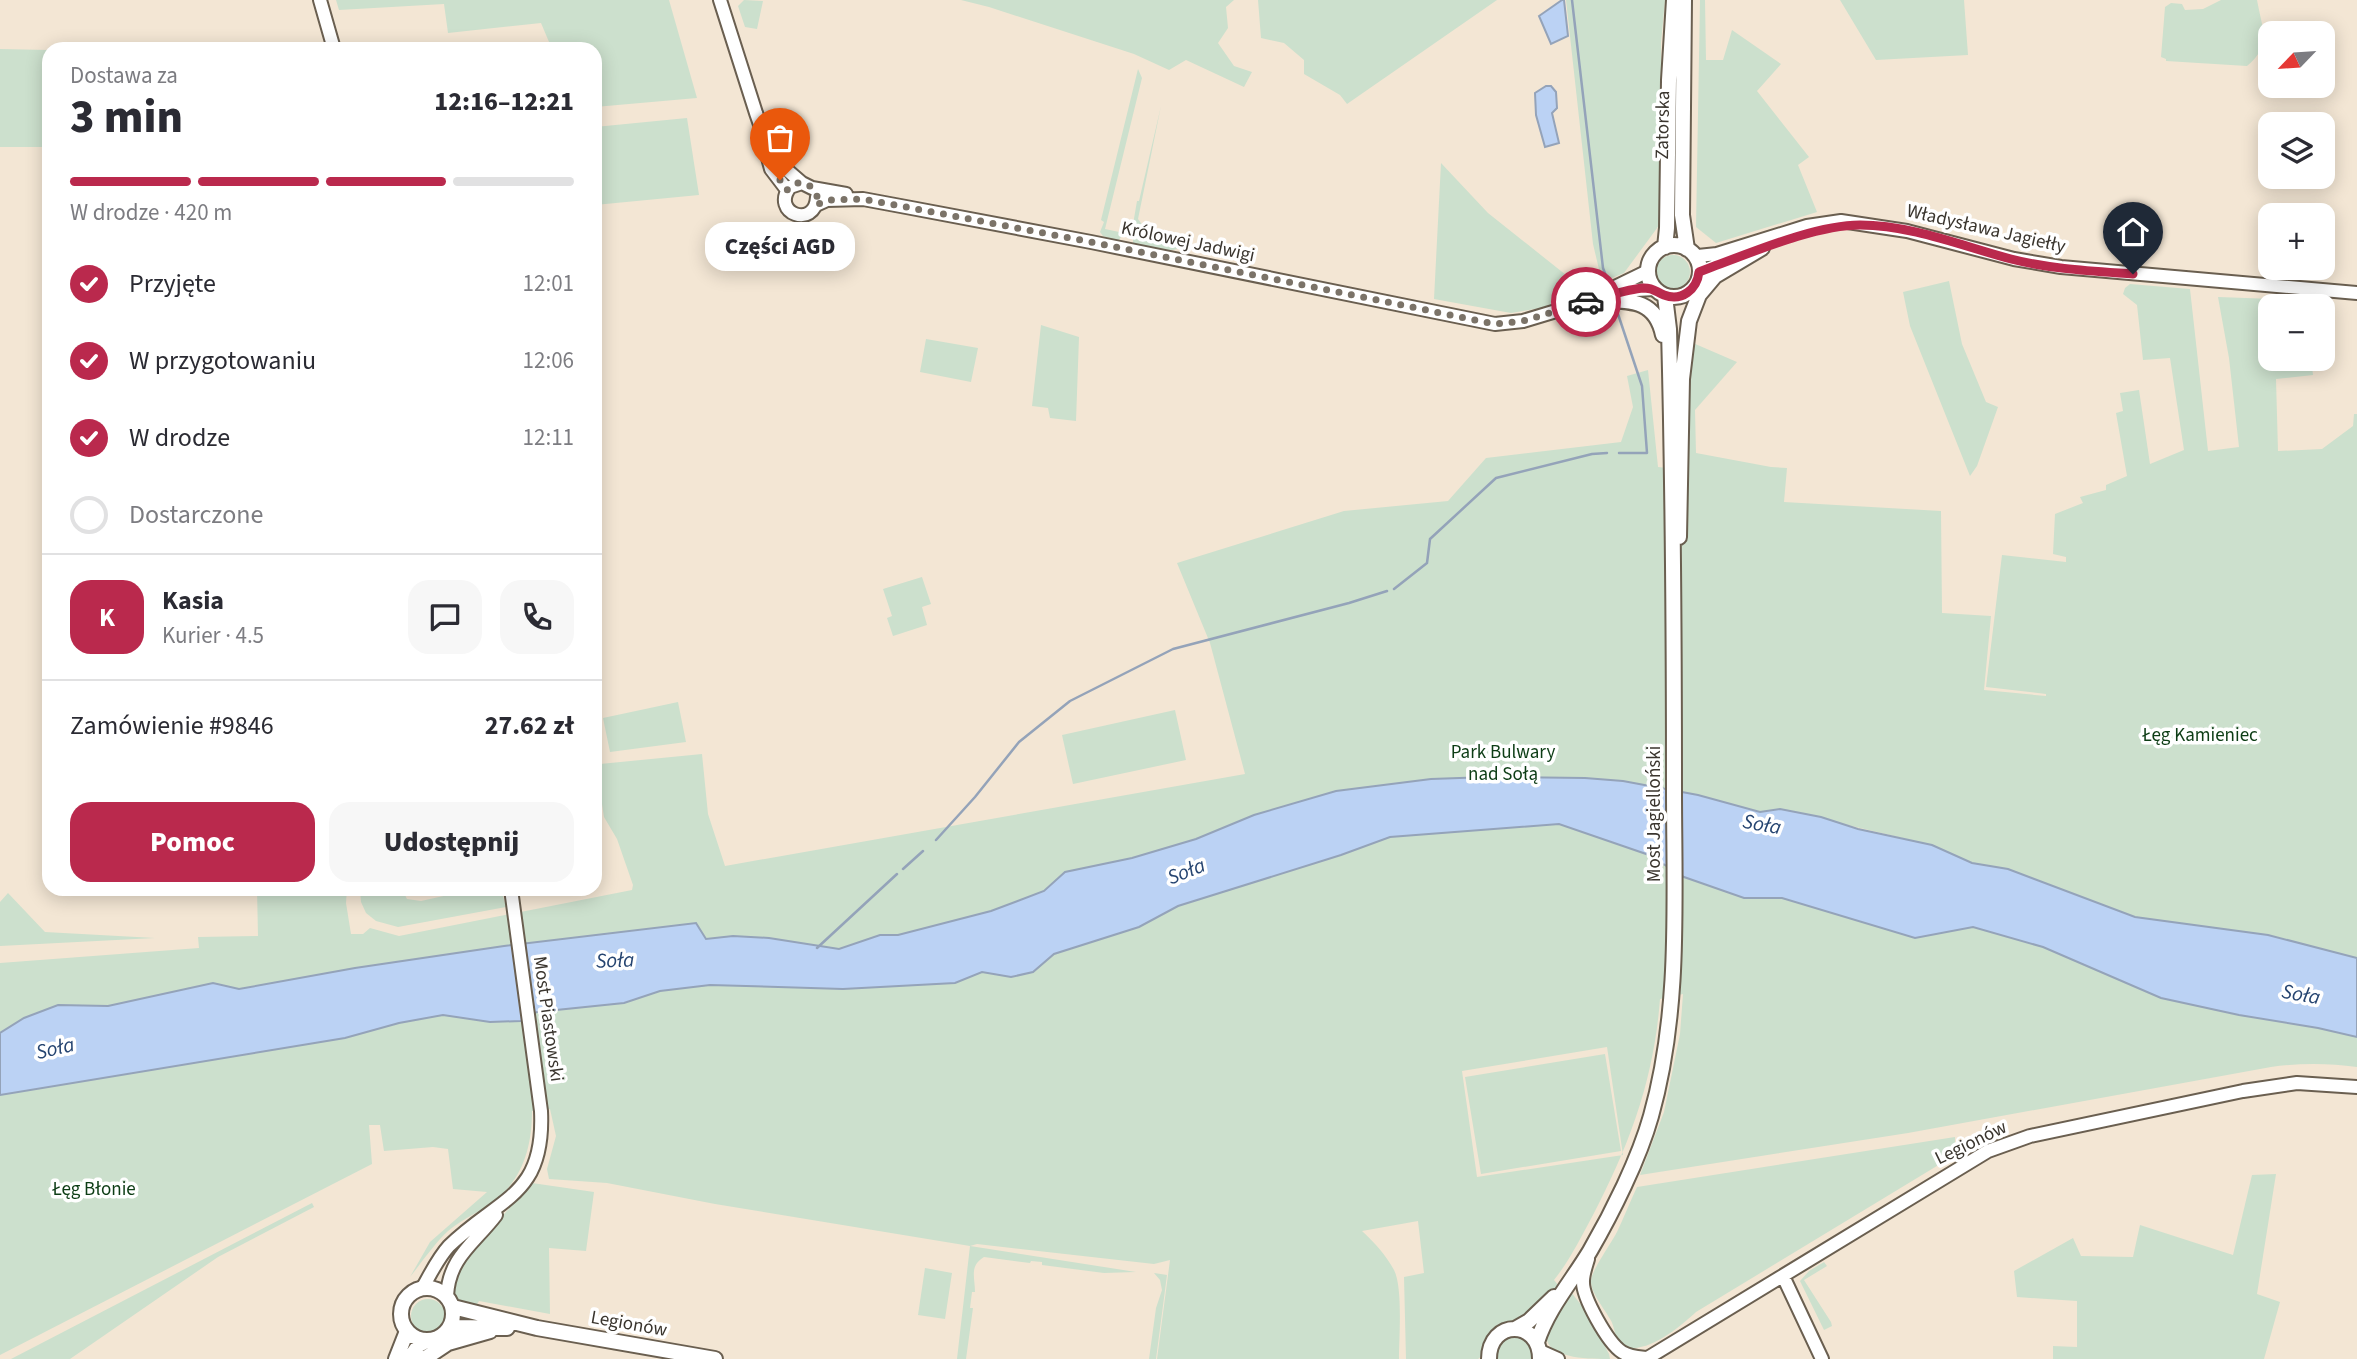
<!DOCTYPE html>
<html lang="pl">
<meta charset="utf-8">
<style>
body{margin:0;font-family:"Source Sans 3",sans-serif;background:#f7f7f7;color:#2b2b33;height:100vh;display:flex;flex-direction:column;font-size:26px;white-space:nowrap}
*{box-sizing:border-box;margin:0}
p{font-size:23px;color:#7c7c81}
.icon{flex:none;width:38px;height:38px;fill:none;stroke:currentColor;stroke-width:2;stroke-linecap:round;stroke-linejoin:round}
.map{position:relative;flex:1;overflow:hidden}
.panel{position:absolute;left:42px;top:42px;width:560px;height:854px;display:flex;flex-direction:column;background:#fff;border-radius:21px;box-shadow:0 4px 18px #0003}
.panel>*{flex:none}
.needle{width:46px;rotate:245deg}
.controls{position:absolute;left:2258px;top:21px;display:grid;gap:14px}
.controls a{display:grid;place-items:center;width:77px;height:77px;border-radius:14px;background:#fff;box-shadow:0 4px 18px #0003;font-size:35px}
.pin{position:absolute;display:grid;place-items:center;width:60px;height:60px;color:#fff;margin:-72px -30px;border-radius:50% 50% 50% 0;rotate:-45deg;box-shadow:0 0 7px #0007}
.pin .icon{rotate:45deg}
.courier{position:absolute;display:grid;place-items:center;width:70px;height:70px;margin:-35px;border:5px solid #ba294d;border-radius:50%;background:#fff;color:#222;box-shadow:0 2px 9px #0007}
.bubble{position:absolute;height:49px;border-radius:21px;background:#fff;box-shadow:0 4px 18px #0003;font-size:23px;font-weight:800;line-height:49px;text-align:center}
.head em{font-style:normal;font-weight:800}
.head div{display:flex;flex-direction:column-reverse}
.head{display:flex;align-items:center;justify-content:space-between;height:119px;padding:0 28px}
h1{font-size:46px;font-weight:800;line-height:52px}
.bar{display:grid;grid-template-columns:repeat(4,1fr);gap:10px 7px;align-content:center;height:84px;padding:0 28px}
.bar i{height:9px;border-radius:5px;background:#e1e1e2}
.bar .current{background:#ba294d}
.bar p{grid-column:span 4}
.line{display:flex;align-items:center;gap:18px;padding:0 28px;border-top:2px solid #e1e1e2}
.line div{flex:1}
.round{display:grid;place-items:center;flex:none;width:74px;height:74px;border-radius:21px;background:#f7f7f7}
ol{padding:0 28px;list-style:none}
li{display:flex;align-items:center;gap:21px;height:77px}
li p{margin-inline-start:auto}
li .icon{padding:7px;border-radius:50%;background:#ba294d;color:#fff;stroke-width:4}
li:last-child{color:#7c7c81}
li i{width:38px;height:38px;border:4px solid #e1e1e2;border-radius:50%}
.primary-button{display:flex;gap:14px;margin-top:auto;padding:14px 28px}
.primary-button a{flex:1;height:80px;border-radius:21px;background:#ba294d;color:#fff;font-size:28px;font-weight:800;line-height:80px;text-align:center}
.primary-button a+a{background:#f7f7f7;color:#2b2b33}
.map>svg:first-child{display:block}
.green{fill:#cce0cd;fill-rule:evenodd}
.water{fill:#bbd2f4;stroke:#94a3b9;stroke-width:2}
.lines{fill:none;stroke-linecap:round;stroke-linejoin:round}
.stream{stroke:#94a3b9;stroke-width:2.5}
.secondary-casing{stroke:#6a5f50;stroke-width:16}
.primary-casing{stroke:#6a5f50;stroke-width:18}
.secondary{stroke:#fff;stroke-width:12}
.primary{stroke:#fff;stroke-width:14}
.done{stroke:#7b7368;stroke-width:7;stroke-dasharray:0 12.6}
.route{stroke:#ba294d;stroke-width:9}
.labels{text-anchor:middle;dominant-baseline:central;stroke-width:7;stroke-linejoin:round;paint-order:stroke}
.street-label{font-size:19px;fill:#3a352e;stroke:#fff}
.park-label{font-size:19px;fill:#0d3d15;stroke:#fff}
.water-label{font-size:21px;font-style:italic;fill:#254470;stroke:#fff}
</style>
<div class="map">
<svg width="2357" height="1359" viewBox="0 0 2357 1359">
<rect width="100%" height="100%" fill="#f3e6d4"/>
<!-- green -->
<path class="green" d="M 336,0 L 669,0 L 697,98 L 595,107 L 595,49 L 552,49 L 541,23 L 448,33 L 444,4 L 339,10 Z
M 744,0 L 763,1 L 757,29 L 745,27 L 738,6 Z
M 961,0 L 1234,0 L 1226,7 L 1228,28 L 1218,43 L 1234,66 L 1252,72 L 1244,87 L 1186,60 L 1169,70 L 1134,54 L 989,7 Z
M 1258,0 L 1497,0 L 1347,104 L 1340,95 L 1304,74 L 1304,60 L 1284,43 L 1261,38 Z
M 1566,0 L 1665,0 L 1661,43 L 1663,220 L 1624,273 L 1602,282 L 1593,244 Z
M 1700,0 L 1705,0 L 1706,60 L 1723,60 L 1732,30 L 1781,64 L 1757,91 L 1809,157 L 1798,165 L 1817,212 L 1716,243 L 1696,227 Z
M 1840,0 L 1964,0 L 1968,55 L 1876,60 Z
M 2221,0 L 2257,0 C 2262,28 2272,45 2247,66 L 2166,61 L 2166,59 L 2161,57 L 2165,7 L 2171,3 L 2182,4 L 2185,10 L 2203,9 Z
M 0,49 L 49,50 L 49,147 L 0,147 Z
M 1138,69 L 1142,78 L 1105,229 L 1124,233 L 1118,241 L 1103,236 L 1100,232 L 1104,222 L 1101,220 Z
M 1161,106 L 1138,219 L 1147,231 L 1146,236 L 1172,242 L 1174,238 L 1178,239 L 1178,243 L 1184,245 C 1171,256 1148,247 1133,244 L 1133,237 L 1131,236 L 1137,201 L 1139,201 Z
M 687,118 L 699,195 L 595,205 L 595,127 Z
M 1441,163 L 1488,213 L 1566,275 L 1581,272 L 1589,289 L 1541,308 L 1511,313 L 1434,299 Z
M1656 272a17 17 0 1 1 34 0a17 17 0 1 1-34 0Z
M 1949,281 L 1962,344 L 1986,402 L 1998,407 L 1977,466 L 1970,476 L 1910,326 L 1903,292 Z
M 2130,284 L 2190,289 L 2208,451 L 2239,447 L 2229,358 L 2218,297 L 2303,300 L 2304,306 L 2270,306 L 2270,359 L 2311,359 L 2313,375 L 2276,379 L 2278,451 L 2322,449 L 2353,426 L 2354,414 L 2357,414 L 2357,958 L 2268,935 L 2135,917 L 2008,869 L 1972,863 L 1932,845 L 1780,809 L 1771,898 L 1782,898 L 1915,938 L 1973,927 L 2043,947 L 2161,998 L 2239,1015 L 2318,1028 L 2357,1037 L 2357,1067 C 2328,1063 2300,1063 2271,1067 L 1908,1133 L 1640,1175 L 1664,1112 L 1680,1034 L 1683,994 L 1660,999 C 1654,1079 1630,1144 1593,1215 C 1581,1237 1570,1260 1554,1280 L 1558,1285 L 1528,1318 L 1485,1343 L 1482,1356 L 1478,1359 L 1406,1359 L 1404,1277 L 1424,1273 L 1418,1221 L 1362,1231 C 1374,1242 1386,1255 1394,1270 C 1403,1287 1399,1338 1399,1359 L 1157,1359 L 1170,1260 L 1154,1264 L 977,1244 L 970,1246 L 1136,1272 L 1104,1273 L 1042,1265 L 1042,1262 L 1031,1261 L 1030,1263 L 984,1257 C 969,1266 975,1277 975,1292 L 972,1292 L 970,1308 L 973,1308 L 966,1359 L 957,1359 L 970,1246 L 715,1204 L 607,1183 L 549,1179 L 547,1169 L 556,1136 L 550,1109 L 532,1111 C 532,1144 524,1176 498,1198 C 483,1211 463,1218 448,1231 C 434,1244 422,1262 410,1277 L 430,1242 L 487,1192 L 453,1189 L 448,1149 L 433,1147 L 384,1151 L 380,1125 L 369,1125 L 372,1164 L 0,1355 L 0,1095 L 217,1059 L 205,985 L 108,1006 L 57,1006 L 24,1018 L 0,1033 L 0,963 L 199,948 L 198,937 L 258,936 L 257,889 L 347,889 L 346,903 L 351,934 L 363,934 L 370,928 L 399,936 L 632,890 L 633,885 L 617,839 L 604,817 L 596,765 L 600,764 L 702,754 L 708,814 L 725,866 L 1245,774 L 1210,643 L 1177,563 L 1344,511 L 1448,501 L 1486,458 L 1621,442 L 1633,407 L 1627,376 L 1648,370 L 1658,467 L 1686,470 L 1689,384 L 1693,343 L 1737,362 L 1695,410 L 1696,453 L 1771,467 L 1787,468 L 1784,502 L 1941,511 L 1942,613 L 1991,616 L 1984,690 L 2046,696 L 2046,694 L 1986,687 L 2002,555 L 2066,562 L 2066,557 L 2053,554 L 2055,514 L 2083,503 L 2080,497 L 2106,490 L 2106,485 L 2127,476 L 2116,413 L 2123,411 L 2120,393 L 2139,390 L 2150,464 L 2184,450 L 2170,358 L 2143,360 L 2137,305 L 2123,294 L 2125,288 ZM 1607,1047 L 1623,1155 L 1477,1177 L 1462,1071 Z
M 1041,325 L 1079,337 L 1076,421 L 1050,418 L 1048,408 L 1032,406 Z
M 926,339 L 978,348 L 971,382 L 920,372 Z
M 922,577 L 931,604 L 922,607 L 927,625 L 893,636 L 887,618 L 892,616 L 883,589 Z
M 678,702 L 686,742 L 610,752 L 603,718 Z
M 1175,710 L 1186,760 L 1073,784 L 1062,735 Z
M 360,889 L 402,889 L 407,899 L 421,901 L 475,889 L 501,889 L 506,907 L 398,927 L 376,921 L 366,913 L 361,902 Z
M 8,893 L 45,932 L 155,938 L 0,946 L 0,902 Z
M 1605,1054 L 1621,1151 L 1481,1174 L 1465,1077 Z
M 1955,1137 L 1955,1155 L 1696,1312 C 1680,1327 1642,1359 1620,1344 C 1614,1337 1615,1326 1610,1319 C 1604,1308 1590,1292 1591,1280 C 1592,1270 1612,1242 1617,1232 C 1624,1217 1630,1202 1637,1187 Z
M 2276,1174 L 2257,1294 L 2280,1302 L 2264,1359 L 2053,1359 L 2053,1346 L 2077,1347 L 2077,1301 L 2017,1297 L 2014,1271 L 2073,1238 L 2081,1256 L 2133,1257 L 2140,1225 L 2233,1255 L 2252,1175 Z
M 532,1183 L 594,1192 L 586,1251 L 549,1248 L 550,1314 L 479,1301 L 474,1309 L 465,1306 L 457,1298 L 453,1290 L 458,1265 Z
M 312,1203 L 314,1207 L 218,1257 L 70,1359 L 11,1359 Z
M 1824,1262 L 1827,1266 L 1804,1280 L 1831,1322 L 1832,1326 L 1824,1330 L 1800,1281 L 1809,1271 Z
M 925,1268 L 952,1273 L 945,1319 L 918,1315 Z
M 1154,1273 L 1167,1275 L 1156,1359 L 1149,1359 L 1156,1308 L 1162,1290 L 1160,1280 Z
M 1571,1292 L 1586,1311 L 1609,1354 L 1610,1359 C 1592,1359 1551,1359 1547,1340 C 1546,1335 1546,1329 1549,1324 C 1554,1313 1564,1303 1571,1292 Z
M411 1316a17 17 0 1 1 34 0a17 17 0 1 1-34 0Z
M 1515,1336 L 1521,1337 L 1531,1345 L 1533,1359 L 1497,1359 L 1499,1345 L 1509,1337 Z"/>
<!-- water -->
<path class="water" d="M 1562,0 L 1564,0 L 1568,36 L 1551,44 L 1539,16 Z
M 1546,86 L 1551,86 L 1556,92 L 1557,108 L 1552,113 L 1559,143 L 1545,147 L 1536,115 L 1535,93 Z
M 1488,777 L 1585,778 L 1623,781 L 1698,795 L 1760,812 L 1780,809 L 1821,817 L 1858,829 L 1932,845 L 1972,863 L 2008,869 L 2135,917 L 2268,935 L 2357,958 L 2357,1037 L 2318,1028 L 2239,1015 L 2161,998 L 2043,947 L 1973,927 L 1915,938 L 1782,898 L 1744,898 L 1684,877 L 1649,855 L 1559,824 L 1390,837 L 1341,855 L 1178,906 L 1139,927 L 1054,954 L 1033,972 L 1011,977 L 982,972 L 955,983 L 843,989 L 710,985 L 660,991 L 624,1003 L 537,1012 L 521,1021 L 490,1022 L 443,1015 L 399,1023 L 345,1038 L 0,1095 L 0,1033 L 24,1018 L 58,1005 L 108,1006 L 213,983 L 239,989 L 355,968 L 504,946 L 696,923 L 706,939 L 733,936 L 769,938 L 839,949 L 880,935 L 898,935 L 991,911 L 1044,891 L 1065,872 L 1132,858 L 1196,839 L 1254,815 L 1336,791 L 1431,779 Z"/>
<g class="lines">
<!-- stream -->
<path class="stream" d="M 1572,0 L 1603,268 L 1606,276
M 1618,314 L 1642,386 L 1647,453 L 1619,453
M 1394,589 L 1427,563 L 1430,539 L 1496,478 L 1592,454 L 1607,453
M 936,840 L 975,797 L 1019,742 L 1070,701 L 1173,649 L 1349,603 L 1387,591
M 903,869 L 923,851
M 817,948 L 897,874"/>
<defs>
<path id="secondary" d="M 320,0 L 334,49
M 720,0 L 756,113 L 763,133 L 775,157 L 780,164 L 802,183 L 812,188 L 846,194
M 765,147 L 771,169 L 787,190
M 802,183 L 790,187 C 770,213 815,230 817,197
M 816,205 L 827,200 L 863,199 L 906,207 L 1091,242 L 1495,324 L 1523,321 L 1576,305 L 1636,290 L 1655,289
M 1693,254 L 1698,256 L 1717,254 L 1807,226 L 1841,221 L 1907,231 L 2014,259 L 2061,267 L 2357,293
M 1699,272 L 1738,257
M 1611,289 L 1648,271
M 1588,1259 C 1586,1266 1583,1274 1583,1281 C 1582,1297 1608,1343 1622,1352 C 1630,1357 1638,1357 1648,1358
M 1783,1276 L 1822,1359
M 423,1287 C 431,1273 438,1258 449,1246 C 499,1197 545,1197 541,1111 L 511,889
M 447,1296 C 449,1257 474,1244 496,1215
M 1540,1351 L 1558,1359
M 1646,1359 L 1988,1151 L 2030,1136 L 2243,1091 L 2297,1083 L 2357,1087"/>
<path id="primary" d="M 1684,0 L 1682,215 L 1687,249
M1648 271a26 26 0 1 1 52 0a26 26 0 1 1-52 0Z
M 1665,247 L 1667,228 L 1669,80 L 1674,0
M 1597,300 C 1629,301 1655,298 1663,335
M 1679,537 L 1682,379 L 1689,321 L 1699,295 L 1715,276 L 1762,248
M401 1314a26 26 0 1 1 52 0a26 26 0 1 1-52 0Z
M 453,1307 L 537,1328 L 715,1359
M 1515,1329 L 1529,1321 L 1554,1297
M 447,1331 L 458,1327 L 507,1328
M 1537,1342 C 1548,1308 1572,1281 1590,1251 C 1612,1213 1639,1159 1651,1116 C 1681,1010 1674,899 1674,790 C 1674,636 1673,483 1669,329 L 1665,296
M 396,1359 L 407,1331
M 409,1359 L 419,1345 L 428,1340
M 424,1359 L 448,1343 L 490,1331
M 1489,1359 C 1489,1319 1540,1319 1540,1359"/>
</defs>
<!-- secondary casing -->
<use href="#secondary" class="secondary-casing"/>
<!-- primary casing -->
<use href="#primary" class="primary-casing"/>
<!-- secondary -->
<use href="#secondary" class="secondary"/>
<!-- primary -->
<use href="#primary" class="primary"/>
</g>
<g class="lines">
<!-- done -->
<path class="done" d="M 780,180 L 787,190 L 798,183 L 809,185 L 817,196 L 816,205 L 827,200 L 863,199 L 906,207 L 1091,242 L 1495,324 L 1523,321 L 1586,302"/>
<!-- route -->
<path class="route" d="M 1586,302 C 1605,298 1625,289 1644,288 C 1654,288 1656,292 1664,295 C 1682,302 1697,289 1699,272 L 1712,267 C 1753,252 1816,225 1860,225 C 1911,225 1962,246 2011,259 C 2050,269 2092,271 2133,274"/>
</g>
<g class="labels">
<!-- street labels -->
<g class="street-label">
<text transform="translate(1663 125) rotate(-89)">Zatorska</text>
<text transform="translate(1986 229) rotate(13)">Władysława Jagiełły</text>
<text transform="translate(1188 242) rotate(12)">Królowej Jadwigi</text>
<text transform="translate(1654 814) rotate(-90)">Most Jagielloński</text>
<text transform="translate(548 1019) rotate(82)">Most Piastowski</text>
<text transform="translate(1971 1143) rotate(-26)">Legionów</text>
<text transform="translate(629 1324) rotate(10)">Legionów</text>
</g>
<!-- park labels -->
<g class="park-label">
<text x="2200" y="735">Łęg Kamieniec</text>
<text x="1503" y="752">Park Bulwary<tspan x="1503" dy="22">nad Sołą</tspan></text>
<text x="94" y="1189">Łęg Błonie</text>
</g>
<!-- water labels -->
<g class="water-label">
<text transform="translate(1762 824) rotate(10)">Soła</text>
<text transform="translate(1186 871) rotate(-22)">Soła</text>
<text transform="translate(615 960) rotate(-2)">Soła</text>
<text transform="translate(2301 994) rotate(10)">Soła</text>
<text transform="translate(55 1048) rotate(-13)">Soła</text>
</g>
</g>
</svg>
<div class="controls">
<a><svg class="needle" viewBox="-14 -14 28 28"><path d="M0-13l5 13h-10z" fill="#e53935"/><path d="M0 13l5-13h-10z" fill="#7c7c81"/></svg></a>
<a><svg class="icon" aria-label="layers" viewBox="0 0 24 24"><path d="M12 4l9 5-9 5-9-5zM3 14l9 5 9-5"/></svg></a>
<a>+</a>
<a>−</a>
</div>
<div class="pin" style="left:780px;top:180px;background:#ea580c"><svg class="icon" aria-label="bag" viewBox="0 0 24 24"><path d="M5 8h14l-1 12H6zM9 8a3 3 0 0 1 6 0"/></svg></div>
<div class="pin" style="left:2133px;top:274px;background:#1f2937"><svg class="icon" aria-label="home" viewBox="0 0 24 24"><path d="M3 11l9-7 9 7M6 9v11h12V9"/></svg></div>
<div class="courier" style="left:1586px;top:302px"><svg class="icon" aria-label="car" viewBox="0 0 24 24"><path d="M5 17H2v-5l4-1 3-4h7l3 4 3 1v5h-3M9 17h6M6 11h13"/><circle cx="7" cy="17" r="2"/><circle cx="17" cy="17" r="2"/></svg></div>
<div class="bubble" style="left:705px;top:222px;width:150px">Części AGD</div>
<section class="panel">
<div class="head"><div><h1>3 min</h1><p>Dostawa za</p></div><em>12:16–12:21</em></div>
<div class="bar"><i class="current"></i><i class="current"></i><i class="current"></i><i></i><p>W drodze · 420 m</p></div>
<ol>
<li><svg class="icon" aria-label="check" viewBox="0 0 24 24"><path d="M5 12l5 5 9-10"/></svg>Przyjęte<p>12:01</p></li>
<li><svg class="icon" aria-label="check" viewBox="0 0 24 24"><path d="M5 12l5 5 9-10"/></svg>W przygotowaniu<p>12:06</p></li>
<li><svg class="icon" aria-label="check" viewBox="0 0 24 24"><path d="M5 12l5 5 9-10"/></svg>W drodze<p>12:11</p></li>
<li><i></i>Dostarczone</li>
</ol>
<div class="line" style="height:126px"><b class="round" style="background:#ba294d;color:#fff">K</b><div><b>Kasia</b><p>Kurier · 4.5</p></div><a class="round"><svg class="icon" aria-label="chat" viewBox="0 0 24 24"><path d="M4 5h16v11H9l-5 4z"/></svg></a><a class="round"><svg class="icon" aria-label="phone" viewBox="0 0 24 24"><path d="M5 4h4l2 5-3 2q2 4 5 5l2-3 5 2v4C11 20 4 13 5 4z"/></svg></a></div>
<div class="line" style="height:91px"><div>Zamówienie #9846</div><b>27.62 zł</b></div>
<div class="primary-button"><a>Pomoc</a><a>Udostępnij</a></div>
</section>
</div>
